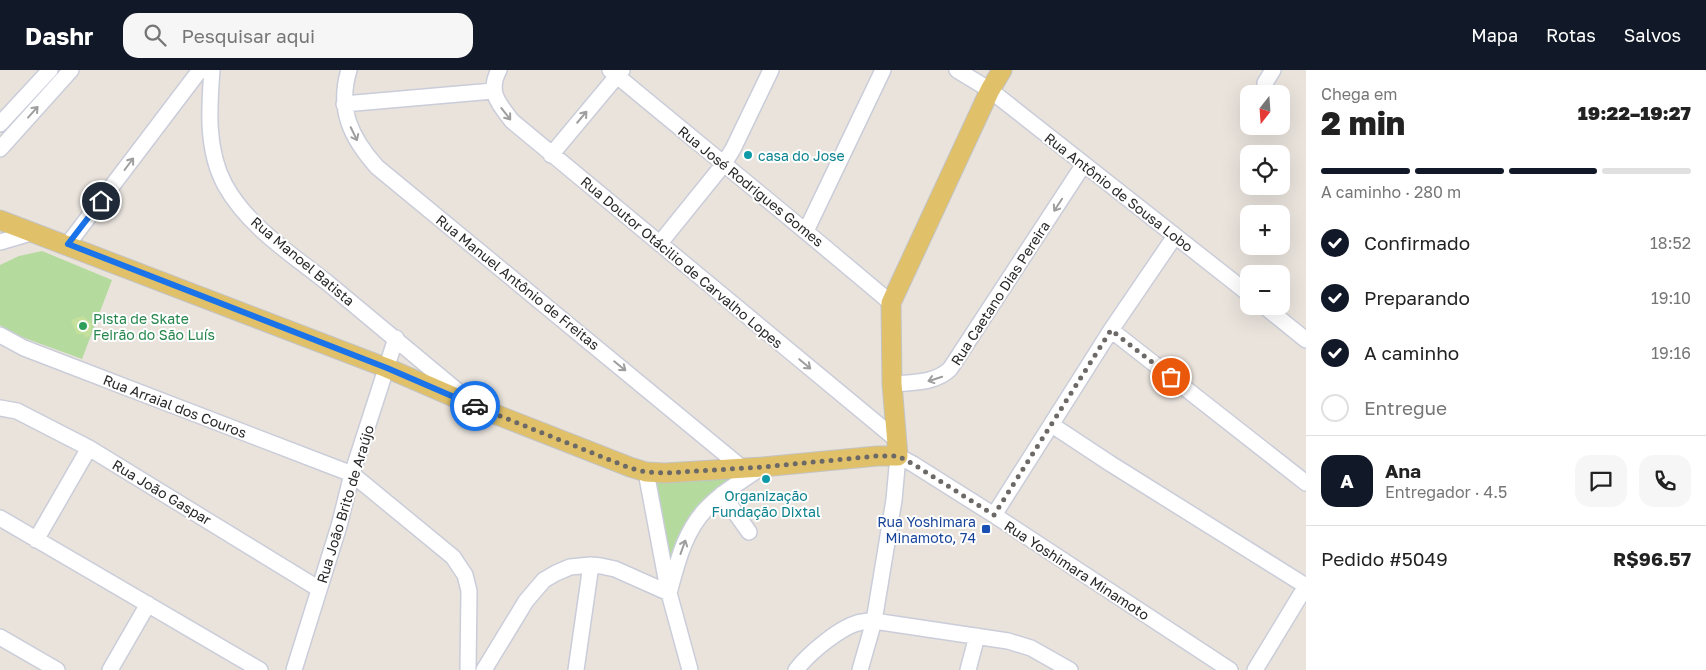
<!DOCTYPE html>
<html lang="pt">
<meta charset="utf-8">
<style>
body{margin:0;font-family:"Golos Text",sans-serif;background:#f6f6f6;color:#222;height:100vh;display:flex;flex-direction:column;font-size:19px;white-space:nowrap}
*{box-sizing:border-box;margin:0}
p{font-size:16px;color:#767676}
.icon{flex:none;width:28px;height:28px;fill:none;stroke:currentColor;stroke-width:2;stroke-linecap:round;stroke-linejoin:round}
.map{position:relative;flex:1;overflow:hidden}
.side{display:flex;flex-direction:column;background:#fff;width:400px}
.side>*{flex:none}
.needle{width:32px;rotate:197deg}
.buttons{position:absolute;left:1240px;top:15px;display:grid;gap:10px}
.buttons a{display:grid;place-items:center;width:50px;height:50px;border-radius:10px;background:#fff;box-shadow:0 5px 20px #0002;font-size:25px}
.pin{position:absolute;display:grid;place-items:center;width:42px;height:42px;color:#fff;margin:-21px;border:2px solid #fff;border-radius:50%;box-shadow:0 1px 5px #0007}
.courier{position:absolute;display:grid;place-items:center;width:50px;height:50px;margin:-25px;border:4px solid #1a73e8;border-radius:50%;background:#fff;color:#222;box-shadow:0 1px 6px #0007}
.summary em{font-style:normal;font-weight:800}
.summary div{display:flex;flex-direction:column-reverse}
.summary{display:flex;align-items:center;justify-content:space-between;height:85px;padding:0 15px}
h1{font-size:32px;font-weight:800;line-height:38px}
.bar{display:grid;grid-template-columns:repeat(4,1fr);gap:8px 5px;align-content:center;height:60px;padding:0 15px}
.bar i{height:6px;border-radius:4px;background:#e0e0e0}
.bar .on{background:#111827}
.bar p{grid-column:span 4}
.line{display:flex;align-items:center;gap:12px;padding:0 15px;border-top:1px solid #e0e0e0}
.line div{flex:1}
.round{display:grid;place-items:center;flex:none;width:52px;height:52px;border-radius:15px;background:#f6f6f6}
ol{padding:0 15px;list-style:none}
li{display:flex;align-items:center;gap:15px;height:55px}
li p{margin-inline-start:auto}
li .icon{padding:5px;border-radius:50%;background:#111827;color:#fff;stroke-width:4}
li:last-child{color:#767676}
li i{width:28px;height:28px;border:2px solid #e0e0e0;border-radius:50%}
header{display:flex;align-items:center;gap:30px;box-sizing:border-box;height:70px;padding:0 25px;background:#111827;color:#fff}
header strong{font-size:24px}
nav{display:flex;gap:28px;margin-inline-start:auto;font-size:18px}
.search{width:350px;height:45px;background:#f6f6f6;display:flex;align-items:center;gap:12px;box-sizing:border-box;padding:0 18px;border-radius:15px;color:#767676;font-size:19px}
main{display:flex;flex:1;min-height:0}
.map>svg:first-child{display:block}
.green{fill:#b4da9e}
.pitch{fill:#c5e09b}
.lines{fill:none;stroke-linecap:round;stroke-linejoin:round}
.minor-casing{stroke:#cacdd9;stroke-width:18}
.major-casing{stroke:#c3c3c3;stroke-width:21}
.minor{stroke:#fff;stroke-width:15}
.major{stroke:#e0c16a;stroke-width:19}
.oneway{stroke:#9e9e9e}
.done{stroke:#6c6967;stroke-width:5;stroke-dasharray:0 9}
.route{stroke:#1a73e8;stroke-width:6}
.culture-dot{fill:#0f9aa8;stroke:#fff;stroke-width:2}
.leisure-dot{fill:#2e9e5b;stroke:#fff;stroke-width:2}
.transit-dot{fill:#1a4fb4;stroke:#fff;stroke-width:2}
.labels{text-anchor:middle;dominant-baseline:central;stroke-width:4;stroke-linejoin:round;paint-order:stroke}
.culture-label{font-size:14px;fill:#0d838f;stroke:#fff;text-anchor:start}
.street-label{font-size:14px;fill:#282828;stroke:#fff}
.leisure-label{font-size:14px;fill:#27864d;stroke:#fff;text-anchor:start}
.transit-label{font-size:14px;fill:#164399;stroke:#fff;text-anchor:end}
</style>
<header>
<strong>Dashr</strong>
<div class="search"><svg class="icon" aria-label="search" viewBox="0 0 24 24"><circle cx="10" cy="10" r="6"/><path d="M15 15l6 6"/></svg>Pesquisar aqui</div>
<nav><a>Mapa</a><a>Rotas</a><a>Salvos</a></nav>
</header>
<main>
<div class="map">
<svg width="1306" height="600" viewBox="0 0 1306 600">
<rect width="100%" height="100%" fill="#e9e3dc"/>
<!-- green -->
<path class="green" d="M 42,181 L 112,210 L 82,289 L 11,263 L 0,255 L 0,195 L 19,186 Z
M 736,406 L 704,435 L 669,505 L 654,409 Z"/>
<!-- pitch -->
<path class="pitch" d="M 83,246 L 92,254 L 90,266 L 85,268 L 84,264 L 77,264 L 71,250 Z"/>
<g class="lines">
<defs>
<path id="minor" d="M 212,0 C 209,38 206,80 225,115 C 248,157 293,185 329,214 C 375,252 421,290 466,328
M 349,0 C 337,39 351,68 377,97 L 741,397
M 499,0 C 487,22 499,34 512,51 L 897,370
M 610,0 C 704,78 798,154 891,233
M 957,0 L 990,20 L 1249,224
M 1265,13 L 1273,0
M 344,34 L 493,21
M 0,54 L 50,0
M 0,79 L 71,0
M 551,85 L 622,0
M 806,161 L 883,0
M 0,172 L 34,162
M 660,173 L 723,95 L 733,79 L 771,0
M 68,174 L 200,0
M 1264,236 L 1306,270
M 1111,260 L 1306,413
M 0,265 L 24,278 L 352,404 L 453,487 L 465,505 L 469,521 L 468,600
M 892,314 C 912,312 934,314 950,299 L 1084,94
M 0,338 L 17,341 L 89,378 L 319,519
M 1052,355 L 1111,394 L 1306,516
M 646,402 L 668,519
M 722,424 L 749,462
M 994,445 L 1111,260 L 1175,166
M 0,448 L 260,600
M 36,470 L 89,378
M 669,523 C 677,494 684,462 706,439 C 722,422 743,410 762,397
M 0,567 L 57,600
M 110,600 L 148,534
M 294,600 L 339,456 L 352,404 L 396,268
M 484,600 L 526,531 L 544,510 L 556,503 L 570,497 L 591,495 L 601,496 L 615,499 L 669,523 L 690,600
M 576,600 L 591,495
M 796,600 C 808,584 842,555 862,552 C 866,551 870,551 874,551 L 1008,571 L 1031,578 L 1070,600
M 860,600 L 874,551 L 894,430 L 898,386 L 913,394 L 994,445 L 1230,600
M 968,600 L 977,566
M 1255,600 L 1306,516"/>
<path id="major" d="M 0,150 L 387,298 L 477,337 L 630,397 L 646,402 L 665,403 L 762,397 L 877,386 L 898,386 L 892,314 L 891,233 L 990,20 L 1002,0"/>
</defs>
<!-- minor casing -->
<use href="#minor" class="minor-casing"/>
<!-- major casing -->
<use href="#major" class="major-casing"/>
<!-- minor -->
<use href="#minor" class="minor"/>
<!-- major -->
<use href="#major" class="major"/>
</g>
<!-- one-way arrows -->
<defs><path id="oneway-shaft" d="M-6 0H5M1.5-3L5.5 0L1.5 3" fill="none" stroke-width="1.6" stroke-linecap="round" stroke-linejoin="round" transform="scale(1.25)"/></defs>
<g class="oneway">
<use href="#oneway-shaft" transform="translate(33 42) rotate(-48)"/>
<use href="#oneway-shaft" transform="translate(506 44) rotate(52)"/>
<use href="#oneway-shaft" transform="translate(582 47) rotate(-50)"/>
<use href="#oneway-shaft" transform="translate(354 64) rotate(64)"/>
<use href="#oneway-shaft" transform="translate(129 94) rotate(-53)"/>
<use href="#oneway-shaft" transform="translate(1058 135) rotate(123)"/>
<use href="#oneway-shaft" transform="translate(805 294) rotate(40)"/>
<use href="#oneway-shaft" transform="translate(620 296) rotate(39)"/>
<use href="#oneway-shaft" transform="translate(935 309) rotate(162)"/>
<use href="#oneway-shaft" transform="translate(683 477) rotate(-70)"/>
</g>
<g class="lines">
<!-- done -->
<path class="done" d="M 475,336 L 630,398 L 646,402 L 665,403 L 762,397 L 877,386 L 898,386 L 913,394 L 994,445 L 1111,260 L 1171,307"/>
<!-- route -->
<path class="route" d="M 101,131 L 68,174 L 387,298 L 475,336"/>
</g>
<!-- markers -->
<g class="culture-dot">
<circle cx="748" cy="85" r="5"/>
<circle cx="766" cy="409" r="5"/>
</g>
<circle class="leisure-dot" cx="83" cy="256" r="5"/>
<rect class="transit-dot" x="981" y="454" width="10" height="10" rx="2.5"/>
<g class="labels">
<!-- culture labels -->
<g class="culture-label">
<text x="758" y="85">casa do Jose</text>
<text x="766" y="425" text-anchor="middle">Organização<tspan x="766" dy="16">Fundação Dixtal</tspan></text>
</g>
<!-- street labels -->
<g class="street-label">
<text transform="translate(751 116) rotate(39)">Rua José Rodrigues Gomes</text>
<text transform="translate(1119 122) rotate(38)">Rua Antônio de Sousa Lobo</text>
<text transform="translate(303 191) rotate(40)">Rua Manoel Batista</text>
<text transform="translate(682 192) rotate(40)">Rua Doutor Otácilio de Carvalho Lopes</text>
<text transform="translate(518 212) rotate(39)">Rua Manuel Antônio de Freitas</text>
<text transform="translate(1000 223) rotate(-57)">Rua Caetano Dias Pereira</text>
<text transform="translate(175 336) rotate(21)">Rua Arraial dos Couros</text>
<text transform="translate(162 422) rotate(31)">Rua João Gaspar</text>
<text transform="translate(345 434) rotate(-73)">Rua João Brito de Araújo</text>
<text transform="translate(1077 500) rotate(33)">Rua Yoshimara Minamoto</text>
</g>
<!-- leisure labels -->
<g class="leisure-label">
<text x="93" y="248">Pista de Skate<tspan x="93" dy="16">Feirão do São Luís</tspan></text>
</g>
<!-- transit labels -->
<g class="transit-label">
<text x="976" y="451">Rua Yoshimara<tspan x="976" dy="16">Minamoto, 74</tspan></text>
</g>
</g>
</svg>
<div class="buttons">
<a><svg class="needle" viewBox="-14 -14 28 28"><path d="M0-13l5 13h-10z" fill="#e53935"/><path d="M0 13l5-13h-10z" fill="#767676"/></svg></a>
<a><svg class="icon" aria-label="locate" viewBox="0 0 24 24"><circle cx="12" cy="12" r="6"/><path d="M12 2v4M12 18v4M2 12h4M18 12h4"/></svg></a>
<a>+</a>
<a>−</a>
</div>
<div class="pin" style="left:1171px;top:307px;background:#ea580c"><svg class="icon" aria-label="bag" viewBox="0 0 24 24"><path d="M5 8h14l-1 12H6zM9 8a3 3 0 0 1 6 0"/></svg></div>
<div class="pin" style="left:101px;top:131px;background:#1f2937"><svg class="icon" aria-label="home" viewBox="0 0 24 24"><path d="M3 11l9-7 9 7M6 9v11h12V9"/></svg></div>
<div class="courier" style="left:475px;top:336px"><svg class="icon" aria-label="car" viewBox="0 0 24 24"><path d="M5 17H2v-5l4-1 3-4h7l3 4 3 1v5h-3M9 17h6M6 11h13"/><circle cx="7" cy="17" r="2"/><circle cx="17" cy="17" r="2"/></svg></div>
</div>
<section class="side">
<div class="summary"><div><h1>2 min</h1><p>Chega em</p></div><em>19:22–19:27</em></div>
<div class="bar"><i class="on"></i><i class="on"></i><i class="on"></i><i></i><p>A caminho · 280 m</p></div>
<ol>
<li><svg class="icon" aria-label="check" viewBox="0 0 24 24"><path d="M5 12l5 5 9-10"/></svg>Confirmado<p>18:52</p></li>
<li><svg class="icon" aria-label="check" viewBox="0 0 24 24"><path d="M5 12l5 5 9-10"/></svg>Preparando<p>19:10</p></li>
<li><svg class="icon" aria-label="check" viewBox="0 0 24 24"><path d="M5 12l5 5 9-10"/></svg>A caminho<p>19:16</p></li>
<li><i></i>Entregue</li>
</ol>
<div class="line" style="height:90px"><b class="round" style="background:#111827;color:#fff">A</b><div><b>Ana</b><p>Entregador · 4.5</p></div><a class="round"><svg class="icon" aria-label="chat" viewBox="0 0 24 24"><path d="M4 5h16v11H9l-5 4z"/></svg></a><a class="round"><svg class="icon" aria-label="phone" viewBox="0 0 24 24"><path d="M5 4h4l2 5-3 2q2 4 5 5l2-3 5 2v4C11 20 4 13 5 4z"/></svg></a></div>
<div class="line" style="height:65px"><div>Pedido #5049</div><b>R$96.57</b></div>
</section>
</main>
